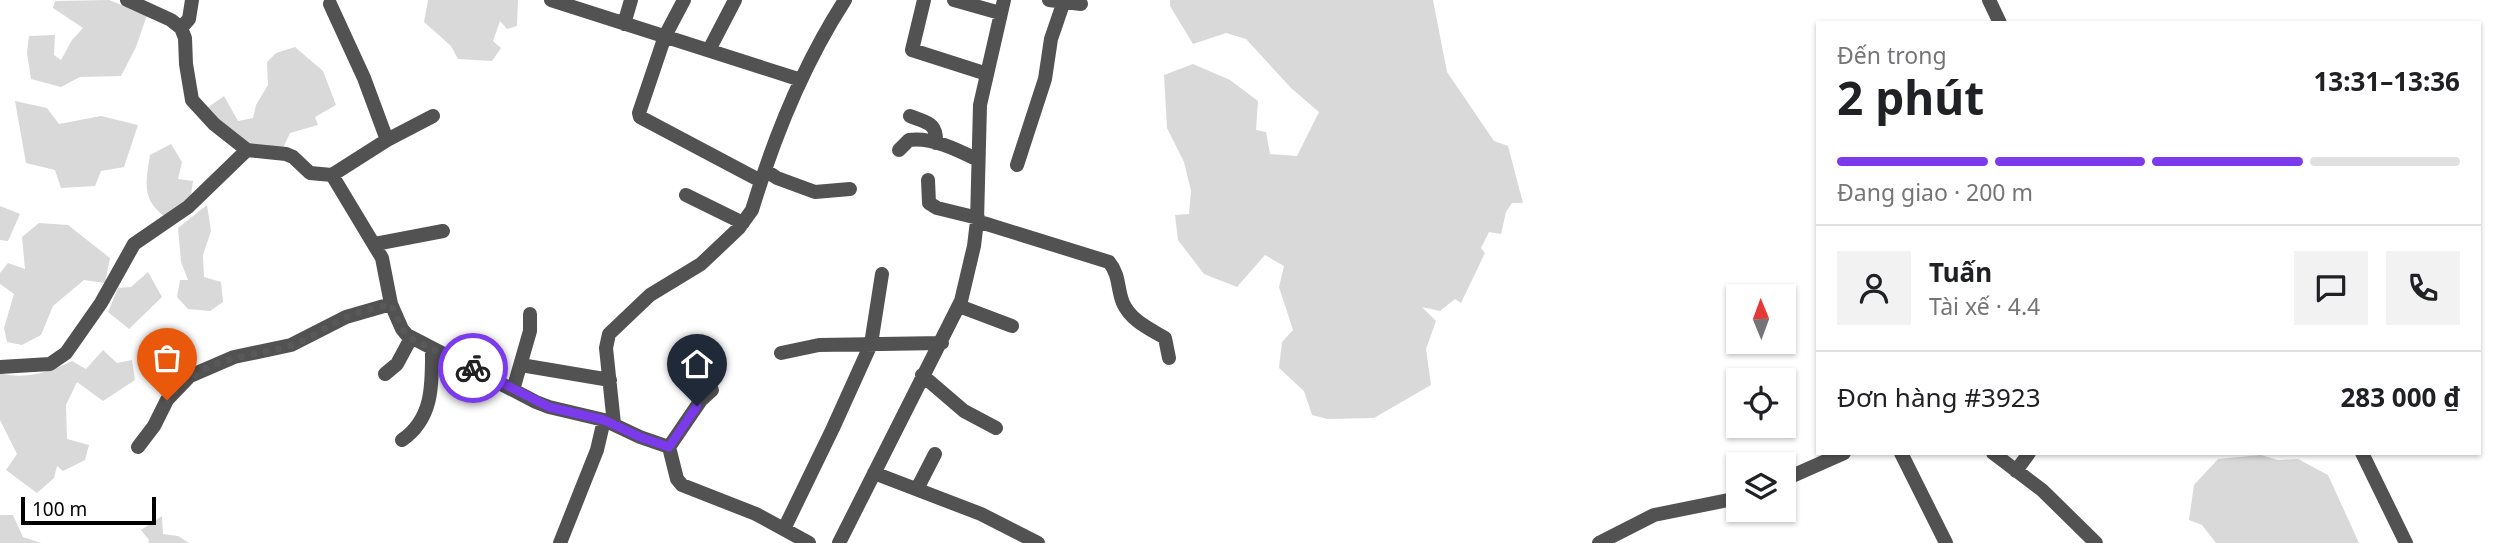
<!DOCTYPE html>
<html lang="vi">
<meta charset="utf-8">
<style>
body{margin:0;font-family:"Noto Sans",sans-serif;background:#f2f2f2;color:#202124;height:100vh;display:flex;flex-direction:column;font-size:26px;white-space:nowrap}
*{box-sizing:border-box;margin:0}
p{font-size:23px;color:#757577}
.icon{flex:none;width:38px;height:38px;fill:none;stroke:currentColor;stroke-width:2;stroke-linecap:round;stroke-linejoin:round}
.map{position:relative;flex:1;overflow:hidden}
.details{position:absolute;left:1816px;top:21px;width:665px;height:434px;display:flex;flex-direction:column;background:#fff;border-radius:0px;box-shadow:0 2px 5px #0004}
.details>*{flex:none}
.needle{width:46px;rotate:359deg}
.controls{position:absolute;left:1726px;top:284px;display:grid;gap:14px}
.controls a{display:grid;place-items:center;width:70px;height:70px;border-radius:0px;background:#fff;box-shadow:0 2px 5px #0004;font-size:35px}
.scale{position:absolute;left:21px;bottom:18px;width:135px;box-sizing:border-box;padding-left:7px;border:4px solid #000;border-top:0;font-size:19px;line-height:24px;white-space:nowrap;color:#000;-webkit-text-stroke:5px #fff;paint-order:stroke}
.pin{position:absolute;display:grid;place-items:center;width:60px;height:60px;color:#fff;margin:-72px -30px;border-radius:50% 50% 50% 0;rotate:-45deg;box-shadow:0 0 7px #0007}
.pin .icon{rotate:45deg}
.courier{position:absolute;display:grid;place-items:center;width:70px;height:70px;margin:-35px;border:5px solid #7c3aed;border-radius:50%;background:#fff;color:#222;box-shadow:0 2px 9px #0007}
.head em{font-style:normal;font-weight:700}
.head div{display:flex;flex-direction:column-reverse}
.head{display:flex;align-items:center;justify-content:space-between;height:119px;padding:0 21px}
h1{font-size:46px;font-weight:700;line-height:52px}
.bar{display:grid;grid-template-columns:repeat(4,1fr);gap:10px 7px;align-content:center;height:84px;padding:0 21px}
.bar i{height:9px;border-radius:5px;background:#e0e0e0}
.bar .on{background:#7c3aed}
.bar p{grid-column:span 4}
.line{display:flex;align-items:center;gap:18px;padding:0 21px;border-top:2px solid #e0e0e0}
.line div{flex:1}
.round{display:grid;place-items:center;flex:none;width:74px;height:74px;border-radius:0px;background:#f2f2f2}
.map>svg:first-child{display:block}
.green{fill:#d9d9d9}
.lines{fill:none;stroke-linecap:round;stroke-linejoin:round}
.minor{stroke:#525252;stroke-width:14}
.done{stroke:#595959;stroke-width:7;stroke-dasharray:0 12.6}
.route{stroke:#7c3aed;stroke-width:9}
</style>
<div class="map">
<svg width="2504" height="543" viewBox="0 0 2504 543">
<rect width="100%" height="100%" fill="#fff"/>
<!-- green -->
<path class="green" d="M 109,0 L 147,15 L 136,47 L 121,76 L 80,77 L 61,87 L 31,79 L 27,53 L 29,36 L 55,35 L 54,55 L 61,60 L 72,40 L 83,28 L 53,8 L 55,1 Z
M 428,0 L 518,0 L 517,26 L 507,29 L 500,21 L 493,41 L 501,48 L 492,61 L 458,59 L 451,46 L 424,22 Z
M 1170,0 L 1433,0 L 1447,72 L 1494,141 L 1508,146 L 1523,203 L 1512,203 L 1506,212 L 1501,234 L 1489,232 L 1481,248 L 1485,253 L 1461,303 L 1455,299 L 1440,311 L 1422,307 L 1436,321 L 1426,349 L 1431,385 L 1374,418 L 1327,419 L 1312,415 L 1304,391 L 1279,368 L 1282,342 L 1293,330 L 1279,287 L 1284,266 L 1265,255 L 1237,287 L 1204,274 L 1178,240 L 1175,215 L 1189,214 L 1191,191 L 1184,162 L 1167,128 L 1164,75 L 1193,64 L 1230,80 L 1258,101 L 1256,130 L 1266,132 L 1270,154 L 1297,156 L 1319,112 L 1291,88 L 1246,39 L 1226,33 L 1193,44 L 1170,6 Z
M 295,47 L 323,71 L 336,105 L 315,117 L 318,125 L 290,133 L 283,148 L 250,146 L 204,110 L 224,96 L 238,121 L 253,118 L 256,105 L 268,85 L 267,62 L 276,53 Z
M 15,101 L 47,108 L 59,124 L 101,116 L 138,125 L 124,167 L 101,171 L 95,186 L 61,188 L 55,170 L 26,163 Z
M 171,144 L 182,162 L 178,179 L 193,181 L 190,201 L 164,216 C 141,199 146,181 150,155 Z
M 207,205 L 211,231 L 203,255 L 204,277 L 221,282 L 223,302 L 210,311 L 188,309 L 177,297 L 180,280 L 188,280 L 181,262 L 178,228 Z
M 0,206 L 20,214 L 8,241 L 0,240 Z
M 39,223 L 68,225 L 110,258 L 105,283 L 84,280 L 53,306 L 41,335 L 22,345 L 7,342 L 4,328 L 14,294 L 0,284 L 0,273 L 8,263 L 25,269 L 22,237 Z
M 148,272 L 162,297 L 129,329 L 108,312 L 118,288 L 131,287 Z
M 103,350 L 117,363 L 132,360 L 135,380 L 103,401 L 77,382 L 66,405 L 67,439 L 89,445 L 85,460 L 63,471 L 57,466 L 54,478 L 37,493 L 6,470 L 17,454 L 0,420 L 0,373 C 25,380 50,372 72,361 L 86,369 Z
M 2261,455 L 2278,460 L 2298,459 L 2328,475 L 2359,543 L 2216,543 L 2202,525 L 2189,520 L 2194,485 L 2218,459 Z
M 0,515 L 13,515 L 23,537 L 41,543 L 0,543 Z
M 162,516 L 163,534 L 178,536 L 189,543 L 148,543 L 149,540 L 141,530 Z"/>
<g class="lines">
<!-- minor -->
<path class="minor" d="M 127,0 L 171,20 L 181,28 L 185,38 L 186,64 L 192,100 L 214,124 L 247,150 L 286,154 L 293,157 L 310,173 L 332,175 L 382,258 L 391,304 L 402,329 L 407,335 L 536,402 L 549,407 L 604,420 L 640,437 L 669,447 L 677,479 L 682,485 L 756,514 L 809,543
M 551,0 L 801,80
M 684,0 L 665,36 L 639,113 L 640,117 L 761,181
M 924,0 L 912,50 L 987,74
M 954,0 L 1000,13
M 1049,0 L 1081,4
M 1989,0 L 2000,23
M 330,4 L 364,78 L 387,140 L 332,175
M 624,24 L 631,0
M 181,28 L 189,19 L 192,0
M 709,50 L 735,0
M 910,116 C 927,123 937,122 936,143
M 387,140 L 433,116
M 899,150 L 909,140 C 932,137 958,150 978,160
M 1017,165 L 1045,79 L 1051,39 L 1064,1
M 765,170 L 777,178 L 815,192 L 850,189
M 928,180 L 929,203 L 937,208 L 978,218
M 686,195 L 743,223
M 977,221 L 1109,262 C 1120,275 1117,289 1123,303 C 1131,321 1150,329 1165,338 L 1169,358
M 375,244 L 443,231
M 959,306 L 1012,326
M 781,353 L 819,345 L 942,343
M 521,365 L 610,380
M 0,367 L 50,364 L 66,353 L 101,303 L 134,244 L 188,207 L 247,150
M 385,374 L 397,364 L 411,338
M 922,375 L 964,411 L 996,428
M 513,390 L 530,331 L 530,314
M 614,424 L 606,348 L 609,334 L 650,295 L 701,264 L 739,228 L 752,210 C 774,137 803,65 845,0
M 402,440 C 434,418 432,383 432,349
M 138,447 L 154,426 L 167,400 L 190,376 L 234,357 L 291,345 L 346,317 L 391,304
M 669,447 L 701,400 L 712,390
M 1901,453 L 1946,543
M 1993,453 L 2042,490 L 2096,543
M 2362,453 L 2406,543
M 2016,471 L 2029,453
M 874,473 L 981,514 L 1038,543
M 1783,480 L 1844,453
M 917,489 L 935,454
M 784,529 L 833,428 L 871,344 L 882,274
M 560,543 L 597,450 L 604,420
M 839,543 L 961,301 L 974,246 L 977,221 L 980,105 L 1004,0
M 1599,543 L 1654,515 L 1738,498"/>
</g>
<g class="lines">
<!-- done -->
<path class="done" d="M 167,400 C 208,353 239,361 292,345 C 310,339 327,326 345,318 C 359,311 375,308 391,304 L 402,329 L 413,340 L 473,368"/>
<!-- route -->
<path class="route" d="M 473,368 L 549,407 L 604,420 L 640,437 L 669,447 L 697,406"/>
</g>
</svg>
<div class="controls">
<a><svg class="needle" viewBox="-14 -14 28 28"><path d="M0-13l5 13h-10z" fill="#e53935"/><path d="M0 13l5-13h-10z" fill="#757577"/></svg></a>
<a><svg class="icon" aria-label="locate" viewBox="0 0 24 24"><circle cx="12" cy="12" r="6"/><path d="M12 2v4M12 18v4M2 12h4M18 12h4"/></svg></a>
<a><svg class="icon" aria-label="layers" viewBox="0 0 24 24"><path d="M12 4l9 5-9 5-9-5zM3 14l9 5 9-5"/></svg></a>
</div>
<div class="scale">100 m</div>
<div class="pin" style="left:167px;top:400px;background:#ea580c"><svg class="icon" aria-label="bag" viewBox="0 0 24 24"><path d="M5 8h14l-1 12H6zM9 8a3 3 0 0 1 6 0"/></svg></div>
<div class="pin" style="left:697px;top:406px;background:#1f2937"><svg class="icon" aria-label="home" viewBox="0 0 24 24"><path d="M3 11l9-7 9 7M6 9v11h12V9"/></svg></div>
<div class="courier" style="left:473px;top:368px"><svg class="icon" aria-label="bike" viewBox="0 0 24 24"><circle cx="6" cy="16" r="4"/><circle cx="18" cy="16" r="4"/><path d="M6 16l4-8h5l3 8M10 8l3 8H6M13 5h3"/></svg></div>
<section class="details">
<div class="head"><div><h1>2 phút</h1><p>Đến trong</p></div><em>13:31–13:36</em></div>
<div class="bar"><i class="on"></i><i class="on"></i><i class="on"></i><i></i><p>Đang giao · 200 m</p></div>
<div class="line" style="height:126px"><a class="round"><svg class="icon" aria-label="person" viewBox="0 0 24 24"><circle cx="12" cy="8" r="4"/><path d="M4 21q1-7 8-7t8 7"/></svg></a><div><b>Tuấn</b><p>Tài xế · 4.4</p></div><a class="round"><svg class="icon" aria-label="chat" viewBox="0 0 24 24"><path d="M4 5h16v11H9l-5 4z"/></svg></a><a class="round"><svg class="icon" aria-label="phone" viewBox="0 0 24 24"><path d="M5 4h4l2 5-3 2q2 4 5 5l2-3 5 2v4C11 20 4 13 5 4z"/></svg></a></div>
<div class="line" style="height:91px"><div>Đơn hàng #3923</div><b>283 000 ₫</b></div>
</section>
</div>
